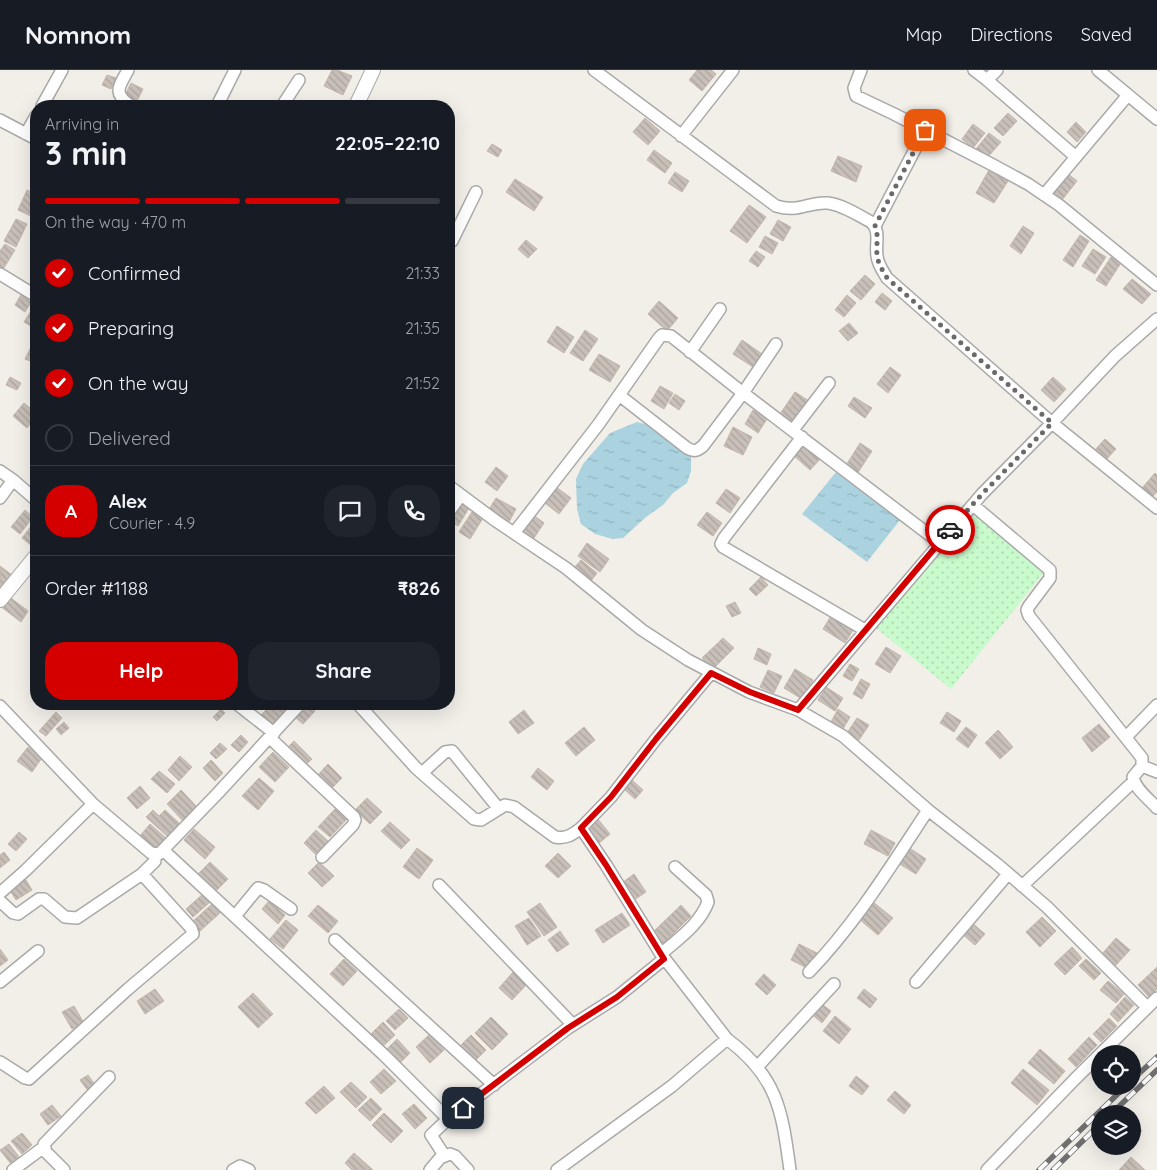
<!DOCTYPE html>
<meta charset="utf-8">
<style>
body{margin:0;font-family:Quicksand,sans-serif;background:#20242c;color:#f1f3f6;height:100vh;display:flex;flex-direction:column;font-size:19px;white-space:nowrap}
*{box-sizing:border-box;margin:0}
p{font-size:16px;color:#9ea1a6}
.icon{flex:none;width:28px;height:28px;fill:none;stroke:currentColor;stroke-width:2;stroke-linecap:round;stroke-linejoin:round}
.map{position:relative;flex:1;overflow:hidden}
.details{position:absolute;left:30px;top:30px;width:425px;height:610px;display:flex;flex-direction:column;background:#171b24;border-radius:20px;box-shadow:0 5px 20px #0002}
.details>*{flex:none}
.buttons{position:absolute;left:1091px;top:975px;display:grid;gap:10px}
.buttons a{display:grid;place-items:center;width:50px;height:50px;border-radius:50%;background:#171b24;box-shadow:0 5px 20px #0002;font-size:25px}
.pin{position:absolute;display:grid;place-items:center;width:42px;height:42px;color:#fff;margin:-21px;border-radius:10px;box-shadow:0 2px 8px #0006}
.courier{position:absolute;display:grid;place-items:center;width:50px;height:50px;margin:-25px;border:4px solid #d40000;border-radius:50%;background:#fff;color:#222;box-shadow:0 1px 6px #0007}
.summary em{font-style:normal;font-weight:700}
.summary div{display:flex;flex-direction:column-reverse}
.summary{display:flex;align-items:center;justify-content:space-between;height:85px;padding:0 15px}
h1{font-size:32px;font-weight:700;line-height:38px}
.bar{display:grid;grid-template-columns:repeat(4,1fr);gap:8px 5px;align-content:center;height:60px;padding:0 15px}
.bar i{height:6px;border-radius:4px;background:#363941}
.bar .current{background:#d40000}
.bar p{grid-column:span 4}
.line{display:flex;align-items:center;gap:12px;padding:0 15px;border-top:1px solid #363941}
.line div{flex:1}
.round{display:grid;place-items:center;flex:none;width:52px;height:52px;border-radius:20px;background:#20242c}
ol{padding:0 15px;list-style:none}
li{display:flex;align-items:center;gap:15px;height:55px}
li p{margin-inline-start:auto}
li .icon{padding:5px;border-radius:50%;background:#d40000;color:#fff;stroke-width:4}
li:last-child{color:#9ea1a6}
li i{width:28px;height:28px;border:2px solid #363941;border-radius:50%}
.action{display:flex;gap:10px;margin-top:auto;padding:10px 15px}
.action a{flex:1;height:58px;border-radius:20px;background:#d40000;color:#fff;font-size:20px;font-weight:700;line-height:58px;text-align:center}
.action a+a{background:#20242c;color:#f1f3f6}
header{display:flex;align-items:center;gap:30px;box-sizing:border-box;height:70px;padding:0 25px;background:#171b24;border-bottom:1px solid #363941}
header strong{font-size:24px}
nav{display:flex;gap:28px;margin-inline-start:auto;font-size:18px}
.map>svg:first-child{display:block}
.park{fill:url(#park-dots)}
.water{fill:url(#water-ripples)}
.building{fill:url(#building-back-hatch);stroke:#c4b6ab}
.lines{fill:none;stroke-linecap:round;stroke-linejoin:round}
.minor-casing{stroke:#a9a9a9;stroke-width:14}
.tertiary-casing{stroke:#a9a9a9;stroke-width:16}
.minor{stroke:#fff;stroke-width:11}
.tertiary{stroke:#fff;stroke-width:14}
.rail-casing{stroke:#707070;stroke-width:5.5}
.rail{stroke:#fff;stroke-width:4;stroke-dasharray:11;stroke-linecap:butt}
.done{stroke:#6b6a68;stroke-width:5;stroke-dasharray:0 9}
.route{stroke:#d40000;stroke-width:6}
</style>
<header>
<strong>Nomnom</strong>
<nav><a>Map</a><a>Directions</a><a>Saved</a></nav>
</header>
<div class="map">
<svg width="1157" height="1100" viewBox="0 0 1157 1100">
<defs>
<pattern id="park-dots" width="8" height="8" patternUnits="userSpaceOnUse" patternTransform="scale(1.25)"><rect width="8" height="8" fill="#c8facc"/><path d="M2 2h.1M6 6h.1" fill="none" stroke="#acd6af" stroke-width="1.8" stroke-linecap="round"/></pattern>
<pattern id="water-ripples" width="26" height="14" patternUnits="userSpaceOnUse" patternTransform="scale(1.25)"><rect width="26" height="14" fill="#aad3df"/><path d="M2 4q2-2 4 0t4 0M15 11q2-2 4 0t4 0" fill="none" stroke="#92b5bf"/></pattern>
<pattern id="building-back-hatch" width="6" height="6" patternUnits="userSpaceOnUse" patternTransform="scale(1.25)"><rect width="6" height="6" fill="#c7bfb8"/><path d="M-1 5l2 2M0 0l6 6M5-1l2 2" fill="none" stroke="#aba49e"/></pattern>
</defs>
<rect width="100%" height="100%" fill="#f2efe9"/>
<!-- park -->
<path class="park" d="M 974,445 L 1045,501 L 951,619 L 876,558 Z"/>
<!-- water -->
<path class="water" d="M 637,352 L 645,354 L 691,387 L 691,401 L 687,413 L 673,423 L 663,435 L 646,447 L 623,468 L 613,469 L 595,464 L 581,454 L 577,439 L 576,409 L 583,394 L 610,363 Z
M 836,402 L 900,450 L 867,492 L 802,444 Z"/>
<!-- building -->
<path class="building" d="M 332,0 L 337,0 L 352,6 L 343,25 L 324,16 Z
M 697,0 L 711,0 L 716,4 L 702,21 L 689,10 Z
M 107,5 L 116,8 L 111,19 L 102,15 Z
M 131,13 L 143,19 L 137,31 L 125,25 Z
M 1008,43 L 1017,51 L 1003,66 L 994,58 Z
M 645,48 L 660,61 L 648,75 L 633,62 Z
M 1076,52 L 1086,62 L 1077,72 L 1067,62 Z
M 973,54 L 985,63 L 973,78 L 962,69 Z
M 989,63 L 1001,72 L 987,88 L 976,79 Z
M 492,74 L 502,80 L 498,87 L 487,81 Z
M 654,80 L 672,93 L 665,103 L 647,90 Z
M 838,86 L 862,96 L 856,112 L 831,101 Z
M 989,100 L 1008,111 L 994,133 L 976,123 Z
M 675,102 L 689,111 L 682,122 L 668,113 Z
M 1067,103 L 1077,111 L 1062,130 L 1052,122 Z
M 515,109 L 543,127 L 534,141 L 506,122 Z
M 27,120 L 36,124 L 36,136 L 31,146 L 18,140 Z
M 749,135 L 766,147 L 747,173 L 730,161 Z
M 16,149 L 27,154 L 16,177 L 4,171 Z
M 778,150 L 791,157 L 783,171 L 770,164 Z
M 1023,156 L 1034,163 L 1021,184 L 1010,176 Z
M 1080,165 L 1089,171 L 1073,197 L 1063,190 Z
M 765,166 L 778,173 L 772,184 L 759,177 Z
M 526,170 L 537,179 L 528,188 L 518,179 Z
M 5,174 L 15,180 L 2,201 L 0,199 L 0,181 Z
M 1093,179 L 1106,187 L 1095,204 L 1082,196 Z
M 756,181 L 765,187 L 758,197 L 749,191 Z
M 1111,187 L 1121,193 L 1106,216 L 1096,210 Z
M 865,205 L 875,214 L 861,230 L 850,221 Z
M 1132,209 L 1151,224 L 1142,234 L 1123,219 Z
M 882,223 L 892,231 L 885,240 L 875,232 Z
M 21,225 L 31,232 L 25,242 L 15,235 Z
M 847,225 L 856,233 L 844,247 L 835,240 Z
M 659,231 L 678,248 L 667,261 L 648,244 Z
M 36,233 L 36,259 L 24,252 Z
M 849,253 L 858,263 L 848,271 L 839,261 Z
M 557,256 L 574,267 L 564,283 L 547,272 Z
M 585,260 L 598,269 L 583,291 L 570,283 Z
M 36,267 L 36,290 L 35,293 L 25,289 Z
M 742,270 L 765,286 L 756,299 L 733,284 Z
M 599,284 L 620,296 L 610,312 L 589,300 Z
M 890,297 L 901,305 L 888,323 L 877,314 Z
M 10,307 L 21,313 L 17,320 L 6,315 Z
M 1053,307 L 1066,319 L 1054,332 L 1041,320 Z
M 660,316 L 673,323 L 664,339 L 651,331 Z
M 795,322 L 809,331 L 794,353 L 780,344 Z
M 675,324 L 685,331 L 679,340 L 669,333 Z
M 854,327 L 872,338 L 865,348 L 848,336 Z
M 24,333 L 36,343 L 36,347 L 27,358 L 13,346 Z
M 753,340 L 767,349 L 758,363 L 745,354 Z
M 733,357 L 752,367 L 743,385 L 724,376 Z
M 1105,369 L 1116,379 L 1104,392 L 1093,382 Z
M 804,373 L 821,388 L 810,400 L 793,385 Z
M 860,373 L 872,381 L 857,404 L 845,397 Z
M 496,397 L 508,406 L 497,421 L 485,412 Z
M 1155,403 L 1157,405 L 1157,422 L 1152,427 L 1142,418 Z
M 552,414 L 571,428 L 559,444 L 541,430 Z
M 726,419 L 740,428 L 730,443 L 716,433 Z
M 496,428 L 516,439 L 509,452 L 488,441 Z
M 459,432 L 469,438 L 458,456 L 449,450 L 449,448 Z
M 25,440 L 33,447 L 20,464 L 11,457 Z
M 472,442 L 483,448 L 470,469 L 459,462 Z
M 707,442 L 722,453 L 713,466 L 697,455 Z
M 532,444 L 544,453 L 532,471 L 519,463 Z
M 36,450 L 36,471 L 32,476 L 22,468 Z
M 587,473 L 609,489 L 600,502 L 578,486 Z
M 581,490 L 597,503 L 591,511 L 574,498 Z
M 0,496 L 12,505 L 2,518 L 0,516 Z
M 761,507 L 768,515 L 756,526 L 749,519 Z
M 7,525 L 28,541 L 21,552 L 0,536 Z
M 735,532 L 741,543 L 732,547 L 726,536 Z
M 831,546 L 853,560 L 845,573 L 823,559 Z
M 723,568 L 734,578 L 713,599 L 702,588 Z
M 886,577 L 901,586 L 890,603 L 875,594 Z
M 758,578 L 771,584 L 767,595 L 754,589 Z
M 850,594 L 859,599 L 852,611 L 843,606 Z
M 795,599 L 813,610 L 802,629 L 784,618 Z
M 768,600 L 782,606 L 774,623 L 760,617 Z
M 861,609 L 870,614 L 862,629 L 853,624 Z
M 826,617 L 843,628 L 835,641 L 818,630 Z
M 272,634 L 293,634 L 273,655 L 261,645 Z
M 306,634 L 315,641 L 303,654 L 294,646 Z
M 221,639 L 225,643 L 217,651 L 213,647 Z
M 838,639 L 850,647 L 843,659 L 831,652 Z
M 524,640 L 534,653 L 518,664 L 509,652 Z
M 56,642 L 62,648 L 46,666 L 39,661 Z
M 947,642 L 961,651 L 954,662 L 940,653 Z
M 857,648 L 869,655 L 859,670 L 847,663 Z
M 64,652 L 69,658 L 61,665 L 56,659 Z
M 1099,654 L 1110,667 L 1092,682 L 1082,668 Z
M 584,657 L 595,670 L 576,686 L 565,673 Z
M 966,657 L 977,665 L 968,678 L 956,669 Z
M 998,660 L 1013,677 L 1000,689 L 985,673 Z
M 241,665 L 248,672 L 239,682 L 231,675 Z
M 294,671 L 312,689 L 303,697 L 286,679 Z
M 220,673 L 227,679 L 216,689 L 210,683 Z
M 28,677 L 42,688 L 32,702 L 17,691 Z
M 273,682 L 289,697 L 275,712 L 259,697 Z
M 180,686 L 192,697 L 179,711 L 168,700 Z
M 211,690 L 223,703 L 215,711 L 203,698 Z
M 328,694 L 342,708 L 331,719 L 317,706 Z
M 538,698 L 554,711 L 547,720 L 531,707 Z
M 159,701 L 175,714 L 167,723 L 151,709 Z
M 259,708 L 274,721 L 258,740 L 242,726 Z
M 632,710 L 643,720 L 635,729 L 624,719 Z
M 140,716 L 150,728 L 137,739 L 127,728 Z
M 181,720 L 198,738 L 184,752 L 167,734 Z
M 367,728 L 382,742 L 370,754 L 355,740 Z
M 336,738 L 347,749 L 330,767 L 318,757 Z
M 153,740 L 159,746 L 165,740 L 179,753 L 167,766 L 146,747 Z
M 597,748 L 610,764 L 598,774 L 585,757 Z
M 390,752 L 410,770 L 401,779 L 381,761 Z
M 150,754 L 166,768 L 155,781 L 139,767 Z
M 194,759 L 215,777 L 205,789 L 184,770 Z
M 316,760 L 328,771 L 315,784 L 304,773 Z
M 871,760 L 895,773 L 888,786 L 864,774 Z
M 19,762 L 27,769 L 16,781 L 8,774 Z
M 908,777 L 926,789 L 916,804 L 898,793 Z
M 417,778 L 433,790 L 419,809 L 403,797 Z
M 4,782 L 10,790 L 0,798 L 0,785 Z
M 558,783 L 571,796 L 558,808 L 545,796 Z
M 210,792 L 228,809 L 216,821 L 198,804 Z
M 319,792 L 334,806 L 322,817 L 308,803 Z
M 634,804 L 646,822 L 631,832 L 619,815 Z
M 24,807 L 32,820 L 16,830 L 8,817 Z
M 203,824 L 210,832 L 193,847 L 186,839 Z
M 269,831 L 285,845 L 278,854 L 262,839 Z
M 873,832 L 893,848 L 878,865 L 859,849 Z
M 540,833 L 557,857 L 544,866 L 527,842 Z
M 212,834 L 220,843 L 199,862 L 191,853 Z
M 318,835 L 338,851 L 328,863 L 308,846 Z
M 681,835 L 691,846 L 663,874 L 652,863 Z
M 622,843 L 630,855 L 603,873 L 595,860 Z
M 1042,847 L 1056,861 L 1040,877 L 1026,862 Z
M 529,848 L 541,866 L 527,875 L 515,856 Z
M 286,850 L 298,860 L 283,879 L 270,869 Z
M 971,852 L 985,864 L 975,875 L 961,863 Z
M 560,861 L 569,874 L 557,882 L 548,870 Z
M 1116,868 L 1130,880 L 1115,896 L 1102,884 Z
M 799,874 L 817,883 L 809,899 L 791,890 Z
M 1072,877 L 1082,888 L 1065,905 L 1054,894 Z
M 0,879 L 8,890 L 0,896 Z
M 344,889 L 357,901 L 343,916 L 330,904 Z
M 1086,889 L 1101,903 L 1094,910 L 1079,896 Z
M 1157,897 L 1157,919 L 1149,927 L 1138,915 Z
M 514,901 L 528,913 L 512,930 L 499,918 Z
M 764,904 L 776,915 L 767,925 L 755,914 Z
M 1108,911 L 1124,924 L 1116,933 L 1100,920 Z
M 155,919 L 164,931 L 145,944 L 137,931 Z
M 864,919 L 877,929 L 870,938 L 857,928 Z
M 253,923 L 273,944 L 258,958 L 238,937 Z
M 1125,927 L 1134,935 L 1118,952 L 1110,944 Z
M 819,932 L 831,941 L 822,953 L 810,943 Z
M 74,936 L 84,953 L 72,959 L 62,942 Z
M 399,939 L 408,948 L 395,960 L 386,951 Z
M 835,946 L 851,959 L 839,974 L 823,961 Z
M 491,947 L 508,964 L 492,980 L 475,963 Z
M 1109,948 L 1117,956 L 1101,972 L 1093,964 Z
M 383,952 L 395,965 L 381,978 L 369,966 Z
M 430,964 L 444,980 L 430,993 L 416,977 Z
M 471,965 L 486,980 L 474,992 L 459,977 Z
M 1089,967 L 1097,975 L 1076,997 L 1068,989 Z
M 397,969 L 410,983 L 397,996 L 384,982 Z
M 1040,979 L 1065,1001 L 1054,1014 L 1028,993 Z
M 384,999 L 396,1011 L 381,1024 L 370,1012 Z
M 1023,999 L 1049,1020 L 1037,1035 L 1011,1013 Z
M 88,1005 L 96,1016 L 89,1022 L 80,1010 Z
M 856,1006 L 869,1016 L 862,1025 L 849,1016 Z
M 351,1012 L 367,1027 L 356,1038 L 340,1022 Z
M 324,1016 L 335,1028 L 316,1044 L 305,1033 Z
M 895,1021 L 911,1035 L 904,1044 L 887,1030 Z
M 371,1028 L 382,1039 L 370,1051 L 358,1040 Z
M 414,1034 L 427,1048 L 415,1059 L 402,1044 Z
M 52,1035 L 61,1046 L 48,1055 L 40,1044 Z
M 384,1043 L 403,1061 L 391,1073 L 372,1055 Z
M 1132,1051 L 1142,1061 L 1132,1071 Z
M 22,1063 L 32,1075 L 22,1084 L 11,1071 Z
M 9,1074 L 20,1088 L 11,1094 L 0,1080 Z
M 354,1083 L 373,1100 L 352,1100 L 345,1093 Z
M 1131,1087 L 1145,1100 L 1119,1100 Z"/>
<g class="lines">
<defs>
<path id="minor" d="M 128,0 C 119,17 112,23 131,36
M 594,0 L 776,136 C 799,143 807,132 827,133 C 841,134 858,145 871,152 C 881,161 875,174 877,186 C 878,195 883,201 887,208 L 1052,353 L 1115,286 L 1157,249
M 861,0 L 854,18 L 856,26 L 894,44 L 991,94 L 1028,114 L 1059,135 L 1157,215
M 974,0 L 987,10 L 997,0
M 1098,0 L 1157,49
M 987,10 L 1076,87
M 42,36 L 62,0
M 217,36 L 235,0
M 282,36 L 299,10
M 0,50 L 36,69
M 26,64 L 36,46
M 681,66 L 733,0
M 1044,125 L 1128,25
M 875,156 L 925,60
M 449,169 L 452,171 L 476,122
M 0,204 L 36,226
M 690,282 L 720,239
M 619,325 L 687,378 C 694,382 697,381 703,376 L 743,323 L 776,274
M 793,360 L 829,313
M 802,367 L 724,468 L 721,474 L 723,477 L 865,560
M 0,401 L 13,410 L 0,428
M 13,410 L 36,430
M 449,416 L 496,451 L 566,498 L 642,560 L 688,590 L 749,622 L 798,640 L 843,666 L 928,740 C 891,796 856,853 809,902
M 973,435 L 1050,500 L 1050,508 L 1029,536 L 1027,540 L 1029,546 L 1142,688 L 1142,696 L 1133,707 C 1135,719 1149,729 1157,738
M 449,442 L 461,425
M 514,463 L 598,355 L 659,268 L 662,265 L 671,266 L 738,319 L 940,473
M 711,603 L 656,669 L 611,727 L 581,758 L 606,795 L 661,884 L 727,969
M 237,634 L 274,663
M 358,634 L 416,698 L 474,749 L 481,750 L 505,735 L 514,737 L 555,767 C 566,769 572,765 581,758
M 0,636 L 93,734
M 798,640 L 982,424 L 1052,353 L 1157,438
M 1126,667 L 1157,635
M 270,668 L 354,747 L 355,750 L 353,755 L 322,787
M 1142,696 L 1157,702
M 422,703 L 445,682 L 452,681 L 499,739
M 928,740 L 997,794 L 1047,837 L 1147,937
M 163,780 L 384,985 L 448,1049 L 431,1065 L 444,1085
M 439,815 L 573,955
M 1022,816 L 1134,711
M 0,823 L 26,800 L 93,734 L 151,783 L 159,784 L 218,723 L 300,634
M 0,831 L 13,843 L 18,844 L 39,829 L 44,829 L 65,847 L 77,848 L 142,804 L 155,791 L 155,784
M 235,846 L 258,818 L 264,820 L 291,839
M 335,870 L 494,1015
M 661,884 C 678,869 700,854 708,832 L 706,825 L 675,797
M 0,912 L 38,881
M 916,912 L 1008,804
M 0,992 L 25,1008 L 29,1009 L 128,919 L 193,864 L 191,858 L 142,804
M 758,996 L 834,914
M 448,1049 L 568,958 L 617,927 L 664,889
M 13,1100 L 44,1077
M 64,1100 L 46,1082 L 44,1074 L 109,1007
M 233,1100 L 240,1096 L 249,1100
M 430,1100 L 440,1088 L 450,1084 L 455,1086 L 468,1100
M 557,1100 L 672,1016 L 727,969 C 778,1007 782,1041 790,1100
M 987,1100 L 1075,1009 L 1157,928"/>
<path id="tertiary" d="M 356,36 L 373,0
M 0,530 L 36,486"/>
</defs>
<!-- minor casing -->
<use href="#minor" class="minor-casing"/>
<!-- tertiary casing -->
<use href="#tertiary" class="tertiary-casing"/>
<!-- minor -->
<use href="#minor" class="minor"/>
<!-- tertiary -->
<use href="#tertiary" class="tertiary"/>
<defs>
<path id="rail" d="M 1132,1010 L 1157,987
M 1111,1044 L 1157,1000
M 1039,1100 L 1126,1016
M 1053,1100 L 1100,1054"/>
</defs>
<!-- rail casing -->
<use href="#rail" class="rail-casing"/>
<!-- rail -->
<use href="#rail" class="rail"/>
</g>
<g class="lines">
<!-- done -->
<path class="done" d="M 925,60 L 875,156 C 879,165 876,175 877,185 C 878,194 883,201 887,208 L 1052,353 L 982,424 L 950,460"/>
<!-- route -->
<path class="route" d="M 463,1038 L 568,958 L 617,927 L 664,889 L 606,795 L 581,758 L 611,727 L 656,669 L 711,603 L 750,622 L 798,640 L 950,460"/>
</g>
</svg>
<div class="buttons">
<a><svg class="icon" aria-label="locate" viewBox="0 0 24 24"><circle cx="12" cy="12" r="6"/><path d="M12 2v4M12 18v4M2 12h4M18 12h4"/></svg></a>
<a><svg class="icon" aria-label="layers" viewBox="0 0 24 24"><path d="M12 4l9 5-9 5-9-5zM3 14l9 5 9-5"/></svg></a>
</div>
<div class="pin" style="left:925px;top:60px;background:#ea580c"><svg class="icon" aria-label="bag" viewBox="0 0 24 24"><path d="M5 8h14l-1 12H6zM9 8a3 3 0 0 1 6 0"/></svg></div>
<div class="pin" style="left:463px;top:1038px;background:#1f2937"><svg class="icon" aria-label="home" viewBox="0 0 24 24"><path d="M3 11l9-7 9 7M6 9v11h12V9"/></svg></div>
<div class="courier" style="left:950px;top:460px"><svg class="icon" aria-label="car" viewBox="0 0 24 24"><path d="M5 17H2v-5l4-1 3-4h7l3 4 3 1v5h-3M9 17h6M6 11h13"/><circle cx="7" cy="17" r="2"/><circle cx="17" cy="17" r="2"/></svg></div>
<section class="details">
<div class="summary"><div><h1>3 min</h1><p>Arriving in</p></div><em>22:05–22:10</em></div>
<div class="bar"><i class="current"></i><i class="current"></i><i class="current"></i><i></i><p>On the way · 470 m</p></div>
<ol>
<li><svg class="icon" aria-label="check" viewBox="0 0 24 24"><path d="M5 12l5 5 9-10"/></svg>Confirmed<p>21:33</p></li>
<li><svg class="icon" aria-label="check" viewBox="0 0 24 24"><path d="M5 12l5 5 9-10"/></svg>Preparing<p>21:35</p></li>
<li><svg class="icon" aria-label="check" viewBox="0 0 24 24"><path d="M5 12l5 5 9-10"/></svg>On the way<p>21:52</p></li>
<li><i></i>Delivered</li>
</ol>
<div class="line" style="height:90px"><b class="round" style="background:#d40000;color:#fff">A</b><div><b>Alex</b><p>Courier · 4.9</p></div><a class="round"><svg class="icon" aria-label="chat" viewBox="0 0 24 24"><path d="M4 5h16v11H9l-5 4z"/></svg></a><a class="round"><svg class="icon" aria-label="phone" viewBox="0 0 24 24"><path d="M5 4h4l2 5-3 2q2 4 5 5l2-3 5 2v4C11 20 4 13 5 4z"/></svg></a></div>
<div class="line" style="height:65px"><div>Order #1188</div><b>₹826</b></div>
<div class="action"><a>Help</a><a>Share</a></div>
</section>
</div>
